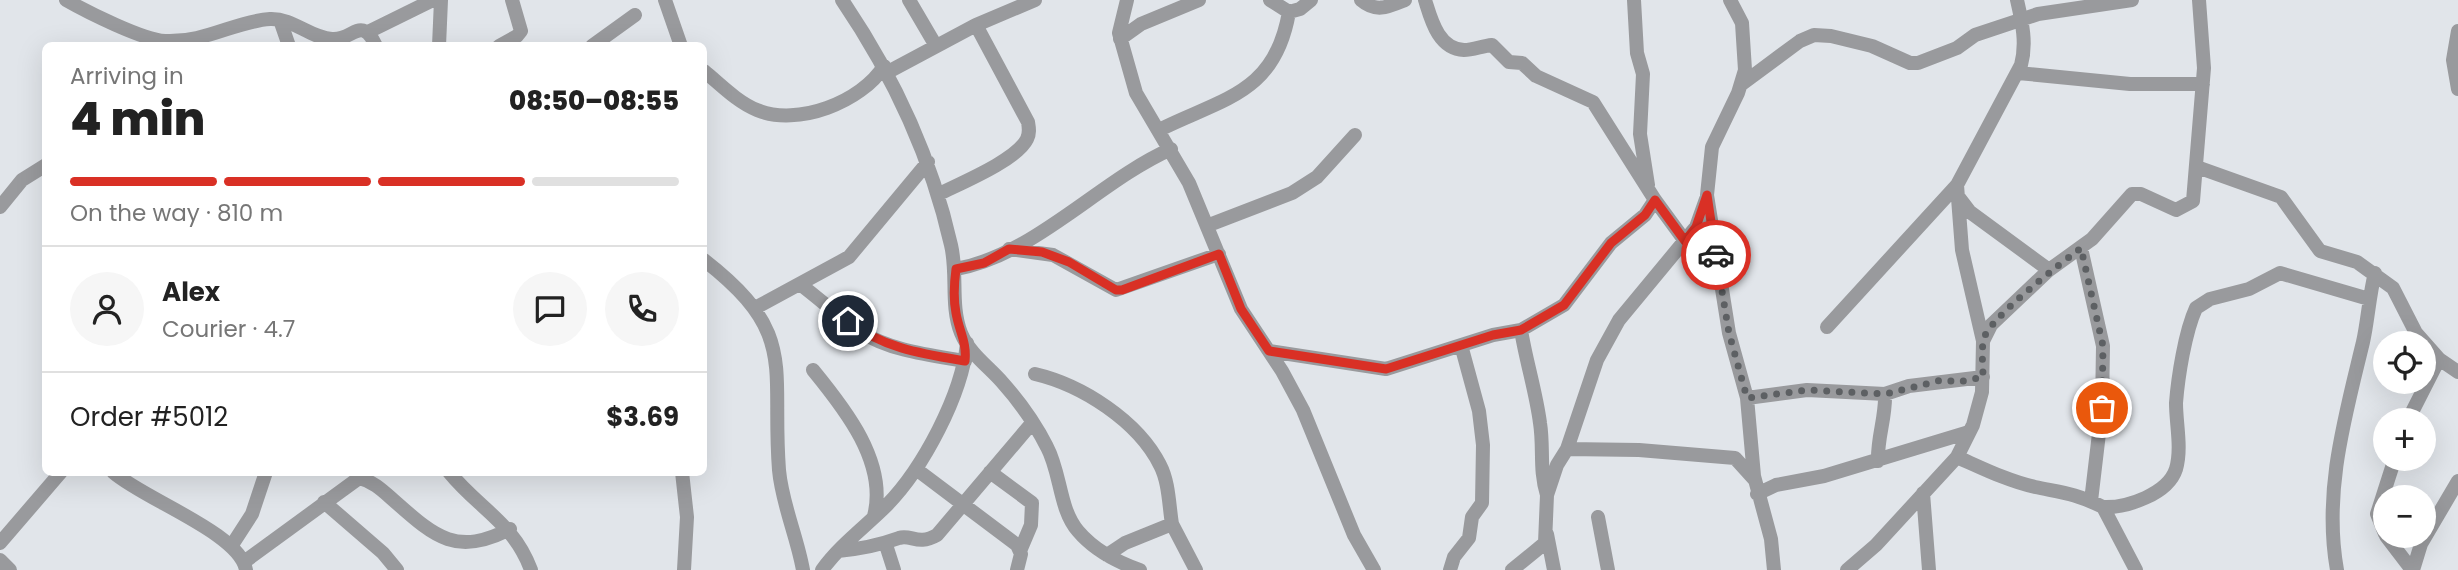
<!DOCTYPE html>
<meta charset="utf-8">
<style>
body{margin:0;font-family:Poppins,sans-serif;background:#f6f6f6;color:#222;height:100vh;display:flex;flex-direction:column;font-size:26px;white-space:nowrap}
*{box-sizing:border-box;margin:0}
p{font-size:23px;color:#767676}
.icon{flex:none;width:38px;height:38px;fill:none;stroke:currentColor;stroke-width:2;stroke-linecap:round;stroke-linejoin:round}
.map{position:relative;flex:1;overflow:hidden}
.side{position:absolute;left:42px;top:42px;width:665px;height:434px;display:flex;flex-direction:column;background:#fff;border-radius:10px;box-shadow:0 7px 28px #0002}
.side>*{flex:none}
.buttons{position:absolute;left:2373px;top:331px;display:grid;gap:14px}
.buttons a{display:grid;place-items:center;width:63px;height:63px;border-radius:50%;background:#fff;box-shadow:0 7px 28px #0002;font-size:35px}
.pin{position:absolute;display:grid;place-items:center;width:60px;height:60px;color:#fff;margin:-30px;border:4px solid #fff;border-radius:50%;box-shadow:0 2px 7px #0007}
.courier{position:absolute;display:grid;place-items:center;width:70px;height:70px;margin:-35px;border:5px solid #d93025;border-radius:50%;background:#fff;color:#222;box-shadow:0 2px 9px #0007}
.head em{font-style:normal;font-weight:800}
.head div{display:flex;flex-direction:column-reverse}
.head{display:flex;align-items:center;justify-content:space-between;height:119px;padding:0 28px}
h1{font-size:46px;font-weight:800;line-height:52px}
.bar{display:grid;grid-template-columns:repeat(4,1fr);gap:10px 7px;align-content:center;height:84px;padding:0 28px}
.bar i{height:9px;border-radius:5px;background:#e0e0e0}
.bar .active{background:#d93025}
.bar p{grid-column:span 4}
.line{display:flex;align-items:center;gap:18px;padding:0 28px;border-top:2px solid #e0e0e0}
.line div{flex:1}
.round{display:grid;place-items:center;flex:none;width:74px;height:74px;border-radius:37px;background:#f6f6f6}
.map>svg:first-child{display:block}
.lines{fill:none;stroke-linecap:round;stroke-linejoin:round}
.minor{stroke:#999a9d;stroke-width:14}
.done{stroke:#5d6063;stroke-width:7;stroke-dasharray:0 12.6}
.route{stroke:#d93025;stroke-width:9}
</style>
<div class="map">
<svg width="2458" height="570" viewBox="0 0 2458 570">
<rect width="100%" height="100%" fill="#e1e5ea"/>
<g class="lines">
<!-- minor -->
<path class="minor" d="M 66,0 C 87,12 143,40 165,41 C 205,43 236,21 270,19 C 293,18 310,38 332,39 C 353,41 361,14 376,46
M 665,0 L 681,46
M 842,0 C 893,75 931,156 951,245 C 958,274 950,305 961,333 C 969,353 989,367 1002,382 C 1019,401 1036,425 1047,447 C 1061,473 1059,509 1078,531 C 1094,550 1117,562 1140,570
M 909,0 L 936,46
M 1127,0 L 1119,33 L 1136,93 L 1189,183 L 1241,309 L 1282,371 L 1303,410 L 1354,535 L 1374,570
M 1270,0 L 1289,12 L 1300,9 L 1311,0
M 1361,0 C 1376,13 1388,7 1405,0
M 1425,0 C 1431,19 1438,49 1464,50 C 1473,50 1482,46 1492,45 L 1509,62 L 1522,63 L 1536,76 L 1593,102 L 1655,200 L 1685,241
M 1634,0 L 1637,53 L 1643,74 L 1640,134 L 1648,185
M 1730,0 L 1742,23 L 1745,70 L 1738,93 L 1712,147 L 1707,195 L 1729,333 L 1747,398 L 1754,476 L 1771,539 L 1774,570
M 280,20 L 289,46
M 2458,31 L 2453,60 L 2458,89
M 368,32 L 433,0
M 1120,39 L 1141,24 L 1199,0
M 439,46 L 441,0
M 499,46 L 517,36 L 521,31 L 512,0
M 592,46 L 635,15
M 704,71 C 720,84 737,102 757,110 C 797,127 862,102 884,66
M 888,72 L 976,25 L 1035,0
M 2018,73 L 2130,84 L 2203,84
M 1742,84 L 1800,41 L 1814,35 L 1831,36 L 1872,46 L 1910,63 L 1918,63 L 1957,48 L 1975,35 L 2038,14 L 2132,0
M 1159,130 C 1223,98 1275,94 1289,12
M 2197,167 L 2281,197 L 2320,251 L 2357,262 L 2393,288 L 2416,333 L 2439,359 L 2458,372
M 939,194 C 961,183 1017,160 1027,139 C 1030,133 1029,128 1028,122 L 976,25
M 1957,195 L 1970,212 L 2049,270
M 0,207 L 22,180 L 46,165
M 1209,225 L 1292,193 L 1317,177 L 1355,135
M 2081,248 L 2103,346 L 2102,408 L 2091,501
M 1009,249 L 1053,255 L 1116,290 L 1219,254
M 704,260 C 799,334 771,366 779,470 C 782,504 797,536 803,570
M 956,269 C 1035,255 1099,181 1171,149
M 801,285 C 821,300 840,318 861,332 C 891,351 930,355 965,361
M 755,308 L 849,257 L 928,162
M 1827,327 L 1957,185
M 1521,330 C 1526,361 1536,392 1540,423 C 1544,448 1539,470 1547,495
M 1983,341 L 1991,325 L 2049,270 L 2092,239 L 2132,194 L 2141,194 L 2176,210 L 2193,201 L 2204,68 L 2199,0
M 1269,351 L 1386,369 L 1493,335 L 1521,330 L 1564,305 L 1611,243 L 1645,215 L 1655,200
M 813,370 C 845,409 888,463 874,516
M 1035,374 C 1082,385 1138,421 1160,465 C 1169,482 1169,506 1172,524 L 1125,543 L 1107,555
M 1747,398 L 1807,390 L 1885,394 L 1909,386 L 1983,377
M 2408,420 L 2439,359
M 1567,449 L 1639,450 L 1735,458 L 1754,479
M 1957,457 C 1982,468 2008,481 2035,487 C 2064,493 2074,493 2103,507 L 2136,570
M 1878,461 C 1877,438 1886,417 1885,394
M 916,469 L 1017,545 L 1021,554 L 1017,570
M 113,472 C 143,499 240,533 246,570
M 449,472 C 479,509 514,523 531,570
M 682,472 L 687,517 L 684,570
M 990,472 L 1032,503 L 1031,525 L 1020,551
M 1923,493 L 1929,570
M 1757,494 L 1776,485 L 1824,476 L 1969,432
M 324,502 L 383,553 L 397,570
M 2103,507 C 2127,508 2168,494 2176,469 C 2182,448 2176,424 2176,403 C 2178,377 2185,332 2196,308 L 2210,299 L 2249,289 L 2280,273 L 2369,299
M 1598,517 L 1608,570
M 1172,524 L 1196,570
M 1547,534 L 1554,570
M 2385,534 L 2377,514 L 2395,458
M 2386,536 L 2412,570
M 0,543 L 61,472
M 232,545 L 252,514 L 266,472
M 886,545 L 894,570
M 838,551 C 861,549 877,546 899,538 C 911,534 918,546 937,535 L 1032,423
M 0,560 L 10,570
M 244,562 L 359,478 C 372,481 381,489 391,498 C 433,535 455,558 510,529
M 822,570 C 840,545 865,527 887,505 C 923,468 962,395 967,343
M 1450,570 L 1454,557 L 1469,538 L 1472,517 L 1482,503 L 1483,445 L 1479,411 L 1461,345
M 1512,570 L 1545,543 L 1547,495 L 1557,465 L 1567,449 L 1597,360 L 1619,320 L 1696,227 L 1706,199
M 1847,570 L 1876,545 L 1957,457 L 1973,425 L 1982,392 L 1983,341 L 1962,250 L 1957,185 L 2021,65 C 2027,43 2022,22 2017,0
M 2337,570 C 2323,492 2345,417 2363,342 C 2368,320 2369,296 2375,273
M 2413,570 L 2421,544 L 2458,481"/>
</g>
<g class="lines">
<!-- done -->
<path class="done" d="M 1716,255 L 1729,333 L 1747,398 L 1807,390 L 1885,394 L 1942,380 L 1958,382 L 1983,377 C 1983,365 1981,349 1984,338 C 1991,317 2061,263 2081,248 L 2103,346 L 2102,408"/>
<!-- route -->
<path class="route" d="M 848,321 C 882,348 923,354 965,361 C 967,342 959,331 956,313 C 953,298 954,284 956,269 L 984,263 L 1009,249 L 1042,252 L 1069,262 L 1116,290 L 1122,290 L 1219,254 L 1241,309 L 1269,351 L 1386,369 L 1493,335 L 1521,330 L 1564,305 L 1611,243 L 1645,215 L 1655,200 L 1685,241 L 1696,227 L 1707,195 L 1716,255"/>
</g>
</svg>
<div class="buttons">
<a><svg class="icon" aria-label="locate" viewBox="0 0 24 24"><circle cx="12" cy="12" r="6"/><path d="M12 2v4M12 18v4M2 12h4M18 12h4"/></svg></a>
<a>+</a>
<a>−</a>
</div>
<div class="pin" style="left:2102px;top:408px;background:#ea580c"><svg class="icon" aria-label="bag" viewBox="0 0 24 24"><path d="M5 8h14l-1 12H6zM9 8a3 3 0 0 1 6 0"/></svg></div>
<div class="pin" style="left:848px;top:321px;background:#1f2937"><svg class="icon" aria-label="home" viewBox="0 0 24 24"><path d="M3 11l9-7 9 7M6 9v11h12V9"/></svg></div>
<div class="courier" style="left:1716px;top:255px"><svg class="icon" aria-label="car" viewBox="0 0 24 24"><path d="M5 17H2v-5l4-1 3-4h7l3 4 3 1v5h-3M9 17h6M6 11h13"/><circle cx="7" cy="17" r="2"/><circle cx="17" cy="17" r="2"/></svg></div>
<section class="side">
<div class="head"><div><h1>4 min</h1><p>Arriving in</p></div><em>08:50–08:55</em></div>
<div class="bar"><i class="active"></i><i class="active"></i><i class="active"></i><i></i><p>On the way · 810 m</p></div>
<div class="line" style="height:126px"><a class="round"><svg class="icon" aria-label="person" viewBox="0 0 24 24"><circle cx="12" cy="8" r="4"/><path d="M4 21q1-7 8-7t8 7"/></svg></a><div><b>Alex</b><p>Courier · 4.7</p></div><a class="round"><svg class="icon" aria-label="chat" viewBox="0 0 24 24"><path d="M4 5h16v11H9l-5 4z"/></svg></a><a class="round"><svg class="icon" aria-label="phone" viewBox="0 0 24 24"><path d="M5 4h4l2 5-3 2q2 4 5 5l2-3 5 2v4C11 20 4 13 5 4z"/></svg></a></div>
<div class="line" style="height:91px"><div>Order #5012</div><b>$3.69</b></div>
</section>
</div>
